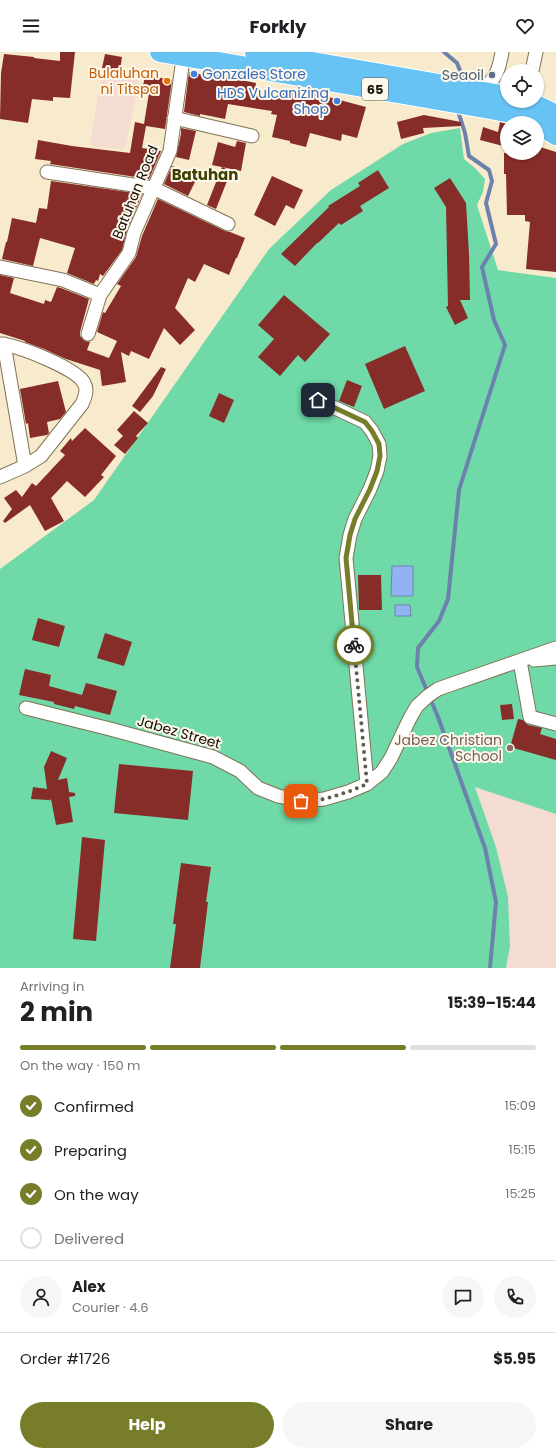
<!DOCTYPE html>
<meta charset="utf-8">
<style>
body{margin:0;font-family:Poppins,sans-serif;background:#f6f6f6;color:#202124;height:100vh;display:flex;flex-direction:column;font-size:15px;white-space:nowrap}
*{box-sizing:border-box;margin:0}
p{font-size:13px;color:#757577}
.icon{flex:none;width:22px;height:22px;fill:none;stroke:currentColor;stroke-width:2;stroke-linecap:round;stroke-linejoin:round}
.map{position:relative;height:916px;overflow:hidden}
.side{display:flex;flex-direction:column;background:#fff;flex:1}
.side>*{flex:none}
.tools{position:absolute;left:500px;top:12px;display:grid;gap:8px}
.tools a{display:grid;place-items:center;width:44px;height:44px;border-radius:50%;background:#fff;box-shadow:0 1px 3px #0004;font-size:20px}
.pin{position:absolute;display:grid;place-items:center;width:34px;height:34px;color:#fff;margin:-17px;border-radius:8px;box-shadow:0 2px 6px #0006}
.courier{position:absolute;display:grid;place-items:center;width:40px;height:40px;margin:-20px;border:3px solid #777d28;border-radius:50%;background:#fff;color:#222;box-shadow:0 1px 5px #0007}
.headline em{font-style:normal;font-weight:700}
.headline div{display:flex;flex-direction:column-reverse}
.headline{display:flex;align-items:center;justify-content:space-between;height:68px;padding:0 20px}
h1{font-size:26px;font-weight:700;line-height:30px}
.bar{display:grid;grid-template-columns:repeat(4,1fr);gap:6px 4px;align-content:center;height:48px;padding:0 20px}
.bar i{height:5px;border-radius:3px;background:#e0e0e0}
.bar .on{background:#777d28}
.bar p{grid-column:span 4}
.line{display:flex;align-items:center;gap:10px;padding:0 20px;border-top:1px solid #e0e0e0}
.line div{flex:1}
.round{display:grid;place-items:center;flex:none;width:42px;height:42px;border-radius:21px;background:#f6f6f6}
ol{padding:0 20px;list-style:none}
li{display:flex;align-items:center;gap:12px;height:44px}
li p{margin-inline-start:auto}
li .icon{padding:4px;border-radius:50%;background:#777d28;color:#fff;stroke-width:4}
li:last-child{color:#757577}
li i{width:22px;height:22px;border:2px solid #e0e0e0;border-radius:50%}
.primary-button{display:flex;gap:8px;margin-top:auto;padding:8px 20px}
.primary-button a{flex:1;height:46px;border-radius:24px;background:#777d28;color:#fff;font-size:16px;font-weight:700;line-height:46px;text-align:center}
.primary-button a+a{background:#f6f6f6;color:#202124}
header{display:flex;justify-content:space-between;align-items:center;height:52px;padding:0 20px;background:#fff;font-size:18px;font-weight:700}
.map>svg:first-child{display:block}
.industrial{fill:#f4dcd2}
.green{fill:#6fdaa8}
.water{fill:#91b3f3;stroke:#6c82ac}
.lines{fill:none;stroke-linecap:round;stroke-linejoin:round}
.stream{stroke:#6c82ac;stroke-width:4}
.building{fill:#862c29}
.minor-casing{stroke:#7f7257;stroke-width:15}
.highway-casing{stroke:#fff;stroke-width:22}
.minor{stroke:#fff;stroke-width:13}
.highway{stroke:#67c3f4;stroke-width:20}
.done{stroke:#645c4b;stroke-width:4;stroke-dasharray:0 7.2}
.route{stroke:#777d28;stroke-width:5}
.shop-dot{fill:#3f7fe0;stroke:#fef8ec;stroke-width:1.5}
.service-dot{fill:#5c6f8a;stroke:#fef8ec;stroke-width:1.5}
.food-dot{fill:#e8710a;stroke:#fef8ec;stroke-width:1.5}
.education-dot{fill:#8d6e63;stroke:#fef8ec;stroke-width:1.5}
.labels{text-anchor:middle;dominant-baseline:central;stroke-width:4;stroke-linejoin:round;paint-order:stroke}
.shield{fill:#fef8ec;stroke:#5a564b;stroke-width:1}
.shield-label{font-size:13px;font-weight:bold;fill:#141006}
.food-label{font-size:14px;fill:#c56008;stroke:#fef8ec;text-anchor:end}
.shop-label{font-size:14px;fill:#366cbe;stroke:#fef8ec;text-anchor:start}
.service-label{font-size:14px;fill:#4e5e75;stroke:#fef8ec;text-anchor:end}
.street-label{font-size:14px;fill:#141006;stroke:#fef8ec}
.education-label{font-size:14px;fill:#785e54;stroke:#fef8ec;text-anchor:end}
.neighbourhood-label{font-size:15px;font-weight:bold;fill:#3d4000;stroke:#fef8ec}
</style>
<header><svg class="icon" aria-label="menu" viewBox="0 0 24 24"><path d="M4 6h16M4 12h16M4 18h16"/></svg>Forkly<svg class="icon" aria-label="heart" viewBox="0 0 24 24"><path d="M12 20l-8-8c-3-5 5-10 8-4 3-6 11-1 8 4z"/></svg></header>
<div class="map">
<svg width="556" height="916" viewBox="0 0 556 916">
<rect width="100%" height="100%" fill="#f8eacc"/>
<!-- industrial -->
<path class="industrial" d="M 102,19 L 140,23 L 125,97 L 90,94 Z
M 475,734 L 556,762 L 556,916 L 506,916 L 510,894 L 496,795 Z"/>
<!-- green -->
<path class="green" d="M 460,76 L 464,107 L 475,116 L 485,127 L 483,140 L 477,153 L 498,218 L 556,226 L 556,762 L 475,735 L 496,795 L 508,845 L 510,894 L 506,916 L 0,916 L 0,517 L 94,448 L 269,197 L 331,138 L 403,92 L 431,81 Z"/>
<!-- water -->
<path class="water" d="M 392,514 L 413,514 L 413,544 L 391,544 Z
M 395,553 L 410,553 L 411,564 L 395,564 Z"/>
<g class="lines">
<!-- stream -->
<path class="stream" d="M 444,0 L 457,11 L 463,26
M 458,59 L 465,81 L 469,104 L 489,118 L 492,129 L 486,151 L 496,192 L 482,215 L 494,268 L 505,293 L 459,438 L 448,547 L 439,569 L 418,596 L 417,615 L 438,665 L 485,796 L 496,850 L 490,916"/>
</g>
<!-- building -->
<path class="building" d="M 60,0 L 75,0 L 70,46 L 53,45 L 53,49 L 32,47 L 28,71 L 0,67 L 1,21 L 4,2 L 34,5 L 34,6 L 60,9 Z
M 105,2 L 122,5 L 120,19 L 102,16 Z
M 189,20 L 205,23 L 205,21 L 217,23 L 256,31 L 254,42 L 279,46 L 281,38 L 299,41 L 300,38 L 321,42 L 321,43 L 366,55 L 357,86 L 342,82 L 341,89 L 310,81 L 306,95 L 290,91 L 290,89 L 272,85 L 277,63 L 271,62 L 272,59 L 228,52 L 225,67 L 200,62 L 200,64 L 184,60 Z
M 145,23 L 172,28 L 165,77 L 146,74 L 142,96 L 161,99 L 149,127 L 50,112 L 51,109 L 35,107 L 38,88 L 72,94 L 130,101 L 135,70 L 144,72 L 149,41 L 142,40 Z
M 424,63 L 461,70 L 461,74 L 423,76 L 424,81 L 401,87 L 397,70 Z
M 500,70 L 507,72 L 507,95 L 480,88 L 483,75 L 498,80 Z
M 181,76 L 196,79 L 189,108 L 176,105 L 181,82 Z
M 237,89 L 246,91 L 241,119 L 212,113 L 218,90 L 235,95 Z
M 537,94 L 556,100 L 556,220 L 526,217 L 530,170 L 525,169 L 525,163 L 507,163 L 506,122 L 504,122 L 504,101 L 537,101 Z
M 172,114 L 198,124 L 188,144 L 164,132 Z
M 222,115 L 231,119 L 216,157 L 207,153 Z
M 378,118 L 389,136 L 360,154 L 363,159 L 341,173 L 339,171 L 318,191 L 317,191 L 295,214 L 281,202 L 329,155 L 328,154 L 360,134 L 358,131 Z
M 272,124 L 303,138 L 294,157 L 286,153 L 275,174 L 254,163 Z
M 450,126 L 466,151 L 469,202 L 470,248 L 460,248 L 468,266 L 455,273 L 446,255 L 448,254 L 446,155 L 434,136 Z
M 51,129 L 142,142 L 127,178 L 122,198 L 103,224 L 100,222 L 98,229 L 96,228 L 94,232 L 67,221 L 75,196 L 40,186 L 33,214 L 2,207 L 6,190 L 7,190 L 12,166 L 36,171 L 39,156 L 47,157 Z
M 158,147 L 225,179 L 230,180 L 245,186 L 237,206 L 236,206 L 229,223 L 204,212 L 195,230 L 188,226 L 175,256 L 195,278 L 180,293 L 164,276 L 149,307 L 131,299 L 129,304 L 121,300 L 126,330 L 102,334 L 100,318 L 66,307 L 44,297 L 25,290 L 25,289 L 0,281 L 0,223 L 14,226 L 10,241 L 44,252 L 45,248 L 51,250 L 57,235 L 61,236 L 89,247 L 80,280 L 80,284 L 85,289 L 90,290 L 87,298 L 109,306 L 117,289 L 97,280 L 103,260 L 105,261 L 121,234 L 117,232 L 136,205 L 142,184 Z
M 284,243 L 330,282 L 305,310 L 298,303 L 280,324 L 258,305 L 274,287 L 258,273 Z
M 405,294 L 425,339 L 384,357 L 365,312 Z
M 161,315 L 166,317 L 153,344 L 140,360 L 132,354 Z
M 347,328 L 362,334 L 354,355 L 339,349 Z
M 58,329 L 66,360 L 60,367 L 47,370 L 49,381 L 47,383 L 30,386 L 28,371 L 26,372 L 20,337 Z
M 219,341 L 234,348 L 224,371 L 209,364 Z
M 134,359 L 148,371 L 136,384 L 138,386 L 125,402 L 114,393 L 123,384 L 117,378 Z
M 85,376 L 116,404 L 101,423 L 104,425 L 85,445 L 67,429 L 51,446 L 64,469 L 45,479 L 30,453 L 5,471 L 3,469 L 12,457 L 4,446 L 16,438 L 22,445 L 32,431 L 36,434 L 65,403 L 60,399 L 71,386 L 72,389 Z
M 358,523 L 381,523 L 382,558 L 359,558 Z
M 38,566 L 65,574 L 59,595 L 32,588 Z
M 105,581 L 132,590 L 124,614 L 97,606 Z
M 25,617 L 51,623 L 49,634 L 82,643 L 86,631 L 117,639 L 110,663 L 75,654 L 74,657 L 54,652 L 54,650 L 19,643 Z
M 512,652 L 514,667 L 502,668 L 500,653 Z
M 518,667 L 523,668 L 528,673 L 542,676 L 540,682 L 556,687 L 556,708 L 510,695 Z
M 51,699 L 67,706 L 58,728 L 67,726 L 69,740 L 75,741 L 75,744 L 69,745 L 73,770 L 56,773 L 51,747 L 49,749 L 49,748 L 31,747 L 33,735 L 47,737 L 44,715 Z
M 119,712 L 193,719 L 188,768 L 114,761 Z
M 82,785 L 105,788 L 96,889 L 73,887 Z
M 181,811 L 211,815 L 206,850 L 208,850 L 200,916 L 170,916 L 176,872 L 173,872 Z"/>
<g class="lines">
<defs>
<path id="minor" d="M 532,19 L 536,0
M 481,39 C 496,27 499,18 502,0
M 174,66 L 252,84
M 47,120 L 153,136 L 228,172
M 0,215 L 63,228 L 100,243
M 88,282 L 100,243 L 129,201 L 134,181 L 170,99 L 184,0
M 0,292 C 17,293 76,316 84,331 C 88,338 85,345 82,352 L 41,404 L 25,414 L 0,425
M 4,292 L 25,414
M 318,348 L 365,370 L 372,379 L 379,392 L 380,404 L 377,419 L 370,437 L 355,467 L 350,483 L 346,506 L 367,732
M 534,608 L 556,606
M 520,609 L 530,665 L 556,672
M 26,656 L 110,677 L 213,705 L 240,719 L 258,736 L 278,744 L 301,749 L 324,747 L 348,740 L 367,732 L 382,720 L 391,706 L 410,666 L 417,654 L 428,644 L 438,637 L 556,596"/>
<path id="highway" d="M 160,0 L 479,55 L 512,61 L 537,71
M 255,0 L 507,44
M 525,49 L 540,55 L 556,63
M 537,71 L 556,83"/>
</defs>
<!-- minor casing -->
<use href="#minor" class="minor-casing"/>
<!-- highway casing -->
<use href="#highway" class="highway-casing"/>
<!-- minor -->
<use href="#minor" class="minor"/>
<!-- highway -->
<use href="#highway" class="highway"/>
</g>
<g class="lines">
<!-- done -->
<path class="done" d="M 301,749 L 324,747 L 348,740 L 367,732 L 354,593"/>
<!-- route -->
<path class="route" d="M 318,348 L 365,370 L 372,379 L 379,392 L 380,404 L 377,419 L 370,437 L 355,467 L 350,483 L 346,506 L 354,593"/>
</g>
<!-- markers -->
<g class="shop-dot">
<circle cx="194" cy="22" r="4"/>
<circle cx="337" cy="49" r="4"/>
</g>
<circle class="service-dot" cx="492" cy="23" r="4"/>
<circle class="food-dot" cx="167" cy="29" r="4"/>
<circle class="education-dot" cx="510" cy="696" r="4"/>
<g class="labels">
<!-- shield labels -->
<rect class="shield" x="362" y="26" width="26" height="22" rx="3"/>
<g class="shield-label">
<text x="375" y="37">65</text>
</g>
<!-- food labels -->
<g class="food-label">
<text x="159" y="21">Bulaluhan<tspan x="159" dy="16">ni Titspa</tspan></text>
</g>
<!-- shop labels -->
<g class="shop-label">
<text x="202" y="22">Gonzales Store</text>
<text x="329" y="41" text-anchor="end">HDS Vulcanizing<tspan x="329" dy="16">Shop</tspan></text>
</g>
<!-- service labels -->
<g class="service-label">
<text x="484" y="23">Seaoil</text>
</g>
<!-- street labels -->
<g class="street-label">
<text transform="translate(135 140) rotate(-68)">Batuhan Road</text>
<text transform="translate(179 680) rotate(16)">Jabez Street</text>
</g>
<!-- education labels -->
<g class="education-label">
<text x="502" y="688">Jabez Christian<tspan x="502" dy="16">School</tspan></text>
</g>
<!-- neighbourhood labels -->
<g class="neighbourhood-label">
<text x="205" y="122">Batuhan</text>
</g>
</g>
</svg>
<div class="tools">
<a><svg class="icon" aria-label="locate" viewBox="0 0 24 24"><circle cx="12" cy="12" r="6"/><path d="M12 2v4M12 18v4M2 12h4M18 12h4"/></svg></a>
<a><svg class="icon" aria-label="layers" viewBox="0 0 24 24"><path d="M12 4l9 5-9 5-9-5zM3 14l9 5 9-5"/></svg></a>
</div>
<div class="pin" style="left:301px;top:749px;background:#ea580c"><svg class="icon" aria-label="bag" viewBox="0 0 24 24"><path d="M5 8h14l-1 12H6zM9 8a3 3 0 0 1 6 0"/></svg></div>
<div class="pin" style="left:318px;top:348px;background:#1f2937"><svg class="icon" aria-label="home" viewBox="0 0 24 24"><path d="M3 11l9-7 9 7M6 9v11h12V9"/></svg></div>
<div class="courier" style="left:354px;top:593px"><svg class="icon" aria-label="bike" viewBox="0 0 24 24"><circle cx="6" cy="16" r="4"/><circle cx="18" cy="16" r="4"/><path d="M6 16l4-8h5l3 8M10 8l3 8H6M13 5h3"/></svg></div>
</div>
<section class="side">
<div class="headline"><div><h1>2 min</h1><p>Arriving in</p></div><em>15:39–15:44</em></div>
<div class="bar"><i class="on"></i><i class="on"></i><i class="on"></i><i></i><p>On the way · 150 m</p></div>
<ol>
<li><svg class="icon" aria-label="check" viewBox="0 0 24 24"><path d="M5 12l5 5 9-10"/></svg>Confirmed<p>15:09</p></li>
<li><svg class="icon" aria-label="check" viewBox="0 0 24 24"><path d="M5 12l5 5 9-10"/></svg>Preparing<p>15:15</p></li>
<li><svg class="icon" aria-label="check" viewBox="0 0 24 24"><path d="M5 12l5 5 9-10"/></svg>On the way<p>15:25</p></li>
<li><i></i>Delivered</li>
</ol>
<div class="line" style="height:72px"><a class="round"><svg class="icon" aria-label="person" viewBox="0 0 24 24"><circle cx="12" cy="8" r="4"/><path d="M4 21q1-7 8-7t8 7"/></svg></a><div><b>Alex</b><p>Courier · 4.6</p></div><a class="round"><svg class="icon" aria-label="chat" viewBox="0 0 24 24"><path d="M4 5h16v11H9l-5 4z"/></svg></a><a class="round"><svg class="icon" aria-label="phone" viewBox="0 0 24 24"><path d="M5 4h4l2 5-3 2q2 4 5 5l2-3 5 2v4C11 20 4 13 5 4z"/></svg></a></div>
<div class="line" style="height:52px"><div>Order #1726</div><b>$5.95</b></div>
<div class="primary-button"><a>Help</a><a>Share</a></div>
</section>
